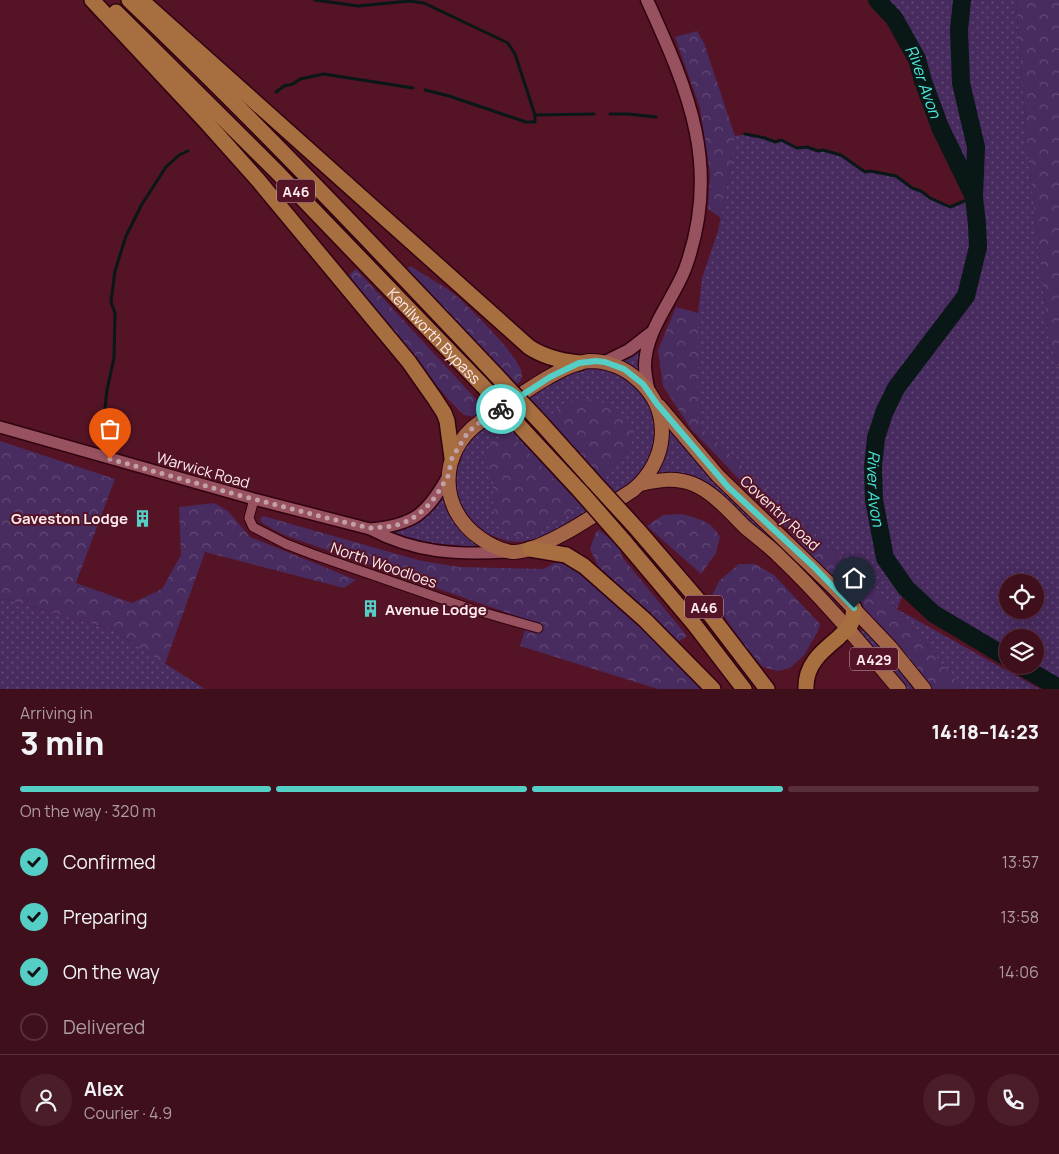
<!DOCTYPE html>
<meta charset="utf-8">
<style>
body{margin:0;font-family:Manrope,sans-serif;background:#4a1d29;color:#f1f3f6;height:100vh;display:flex;flex-direction:column;font-size:19px;white-space:nowrap}
*{box-sizing:border-box;margin:0}
p{font-size:16px;color:#ad9ca3}
.icon{flex:none;width:28px;height:28px;fill:none;stroke:currentColor;stroke-width:2;stroke-linecap:round;stroke-linejoin:round}
.map{position:relative;height:689px;overflow:hidden}
.panel{display:flex;flex-direction:column;background:#3f0f1c;flex:1}
.panel>*{flex:none}
.buttons{position:absolute;left:999px;top:574px;display:grid;gap:10px}
.buttons a{display:grid;place-items:center;width:45px;height:45px;border-radius:50%;background:#3f0f1c;box-shadow:0 5px 20px #0002,0 0 0 1px #582f3b;font-size:25px}
.pin{position:absolute;display:grid;place-items:center;width:42px;height:42px;color:#fff;margin:-51px -21px;border-radius:50% 50% 50% 0;rotate:-45deg;box-shadow:0 0 5px #0007}
.pin .icon{rotate:45deg}
.courier{position:absolute;display:grid;place-items:center;width:50px;height:50px;margin:-25px;border:4px solid #55cec5;border-radius:50%;background:#fff;color:#222;box-shadow:0 1px 6px #0007}
.summary em{font-style:normal;font-weight:800}
.summary div{display:flex;flex-direction:column-reverse}
.summary{display:flex;align-items:center;justify-content:space-between;height:85px;padding:0 20px}
h1{font-size:32px;font-weight:800;line-height:38px}
.bar{display:grid;grid-template-columns:repeat(4,1fr);gap:8px 5px;align-content:center;height:60px;padding:0 20px}
.bar i{height:6px;border-radius:4px;background:#582f3b}
.bar .on{background:#55cec5}
.bar p{grid-column:span 4}
.line{display:flex;align-items:center;gap:12px;padding:0 20px;border-top:1px solid #582f3b}
.line div{flex:1}
.round{display:grid;place-items:center;flex:none;width:52px;height:52px;border-radius:26px;background:#4a1d29}
ol{padding:0 20px;list-style:none}
li{display:flex;align-items:center;gap:15px;height:55px}
li p{margin-inline-start:auto}
li .icon{padding:5px;border-radius:50%;background:#55cec5;color:#111;stroke-width:4}
li:last-child{color:#ad9ca3}
li i{width:28px;height:28px;border:2px solid #582f3b;border-radius:50%}
.map>svg:first-child{display:block}
.grass{fill:url(#grass-dots);fill-rule:evenodd}
.forest{fill:url(#forest-crowns)}
.lines{fill:none;stroke-linecap:round;stroke-linejoin:round}
.stream{stroke:#091716;stroke-width:3}
.river{stroke:#091716;stroke-width:18}
.minor-casing{stroke:#310210;stroke-width:11}
.tertiary-casing{stroke:#310210;stroke-width:14}
.secondary-casing{stroke:#310210;stroke-width:15}
.primary-casing{stroke:#310210;stroke-width:16}
.trunk-casing{stroke:#310210;stroke-width:18}
.minor{stroke:#98515f;stroke-width:9}
.tertiary{stroke:#98515f;stroke-width:11}
.secondary{stroke:#98515f;stroke-width:12}
.primary{stroke:#a36748;stroke-width:14}
.trunk{stroke:#a76e40;stroke-width:15}
.trunk-bridge-casing{stroke:#310210;stroke-width:18;stroke-linecap:butt}
.trunk-bridge{stroke:#a76e40;stroke-width:15}
.done{stroke:#c2a0a8;stroke-width:5;stroke-dasharray:0 9}
.route{stroke:#55cec5;stroke-width:6}
.labels{text-anchor:middle;dominant-baseline:central;stroke-width:4;stroke-linejoin:round;paint-order:stroke}
.shield{fill:#541426;stroke:#caabb2;stroke-width:1}
.shield-label{font-size:14px;font-weight:bold;fill:#fdecee}
.street-label{font-size:15px;fill:#fdecee;stroke:#541426}
.poi-label{font-size:15px;font-weight:bold;fill:#fdecee;stroke:#541426;text-anchor:end}
.water-label{font-size:16px;font-style:italic;fill:#4ae5da;stroke:#541426}
</style>
<div class="map">
<svg width="1059" height="689" viewBox="0 0 1059 689">
<defs>
<pattern id="grass-dots" width="8" height="8" patternUnits="userSpaceOnUse" patternTransform="scale(1.25)"><rect width="8" height="8" fill="#482b5f"/><path d="M2 2h.1M6 6h.1" fill="none" stroke="#634a76" stroke-width="1.8" stroke-linecap="round"/></pattern>
<pattern id="forest-crowns" width="20" height="18" patternUnits="userSpaceOnUse" patternTransform="scale(1.25)"><rect width="20" height="18" fill="#482b5f"/><path d="M2 6a3 3 0 1 1 6 0M12 15a3 3 0 1 1 6 0" fill="none" stroke="#634a76"/></pattern>
</defs>
<rect width="100%" height="100%" fill="#541426"/>
<!-- grass -->
<path class="grass" d="M 877,0 L 1016,0 L 1027,143 L 1049,340 L 1059,367 L 1059,685 L 1057,687 L 1019,665 L 1035,665 L 1035,638 L 1008,638 L 1007,658 L 934,614 L 906,588 L 897,609 L 1040,689 L 963,689 L 897,609 L 698,425 L 698,313 L 702,278 L 718,231 L 728,182 L 735,136 C 750,133 761,138 775,142 L 781,140 L 797,148 L 807,147 L 818,151 L 823,150 L 841,155 L 865,172 L 870,171 L 896,176 L 912,188 L 950,207 L 973,197 L 940,127 L 923,81 L 917,59 L 894,18 ZM 1008,582 L 1035,582 L 1035,610 L 1008,610 Z
M 642,348 L 640,374 L 619,362 Z
M 586,367 L 605,369 L 625,377 L 645,396 L 653,413 L 656,430 L 654,451 L 645,468 L 633,482 L 551,533 L 537,539 L 519,542 L 508,541 L 485,533 L 468,517 L 461,506 L 455,486 L 455,477 L 458,459 L 472,433 L 561,375 Z
M 667,425 L 731,500 L 791,556 L 830,597 L 839,606 L 839,609 L 726,502 L 655,476 Z
M 443,495 C 447,518 461,533 479,547 C 448,545 415,542 386,531 Z
M 0,598 L 111,629 L 205,689 L 0,689 Z
M 862,630 C 872,632 905,678 913,689 L 906,689 L 860,635 Z"/>
<!-- forest -->
<path class="forest" d="M 1016,0 L 1059,0 L 1059,367 L 1049,340 L 1027,143 Z
M 697,31 L 704,43 L 735,136 L 728,182 L 721,218 L 708,209 L 710,173 L 700,108 L 675,37 Z
M 411,266 C 425,276 441,284 454,294 C 467,305 525,361 522,376 C 522,380 518,383 516,386 L 405,270 Z
M 356,269 L 486,410 L 475,417 L 464,415 L 448,399 L 380,317 L 349,275 Z
M 676,307 L 698,313 L 698,425 L 897,609 L 963,689 L 930,689 L 894,641 L 691,429 L 663,386 L 658,350 Z
M 582,399 C 610,399 612,411 634,426 L 633,440 L 626,452 L 601,479 L 597,477 L 546,418 L 564,405 Z
M 510,434 L 579,506 L 556,522 L 520,538 L 505,532 L 496,520 L 493,504 L 493,482 L 487,466 L 485,455 L 491,444 Z
M 0,441 L 115,479 L 76,583 L 132,603 L 162,589 L 181,555 L 179,507 L 214,503 L 228,511 L 250,537 L 356,580 L 344,588 L 205,552 L 165,664 L 111,629 L 0,598 Z
M 682,514 C 699,519 711,521 720,537 L 716,553 L 701,574 L 647,526 L 663,515 Z
M 263,516 L 418,560 L 459,567 L 544,569 L 558,561 L 584,574 L 645,628 L 705,689 L 658,689 L 520,646 L 528,620 L 284,535 L 262,523 L 260,519 Z
M 599,530 L 619,546 L 622,557 L 687,636 L 676,643 L 598,566 L 590,549 L 596,532 Z
M 739,564 L 755,564 L 774,575 L 820,624 L 818,631 L 804,655 L 790,668 L 778,671 L 763,667 L 746,648 L 711,598 L 719,581 Z"/>
<g class="lines">
<!-- stream -->
<path class="stream" d="M 315,0 L 358,6 L 410,1 L 424,3 L 508,43 L 515,54 L 535,115
M 425,90 L 449,96 L 526,122 L 535,122 L 535,115 L 594,114
M 276,92 L 284,86 L 293,84 L 300,79 L 324,74 L 413,88
M 610,114 L 628,114 L 656,117
M 745,134 L 765,138 L 775,142 L 781,140 L 797,148 L 807,147 L 818,151 L 823,150 L 841,155 L 865,172 L 870,171 L 896,176 L 912,188 L 921,191 L 930,198 L 950,207 L 974,197
M 102,435 L 107,390 L 114,358 L 115,313 L 111,302 L 115,271 L 126,236 L 142,204 L 166,167 L 179,155 L 188,151"/>
<!-- river -->
<g class="river">
<path id="s1" d="M 877,0 L 894,18 L 917,59 L 923,81 L 940,127 L 974,197"/>
<path id="s2" d="M 962,0 L 959,30 L 961,83 L 976,147 L 974,197 L 977,224 L 978,247 L 966,296 L 896,388 L 884,413 L 876,438 L 873,467 L 874,500 L 885,558 L 906,588 L 934,614 L 1008,658"/>
<path d="M 1019,665 L 1059,688"/>
</g>
<defs>
<path id="minor" d="M 254,499 L 249,518 L 253,527 L 286,544 L 312,554 L 471,609 L 538,628"/>
<path id="tertiary" d="M 0,427 L 254,499 L 370,529 C 415,553 457,555 507,552
M 370,529 C 414,525 427,514 448,476"/>
<path id="secondary" d="M 647,0 C 689,92 722,168 685,269 C 673,300 645,331 645,366 C 645,374 647,383 649,392
M 605,362 L 629,350 L 651,333"/>
<path id="primary" d="M 589,361 C 607,361 624,367 638,380 C 673,411 668,461 633,490 C 605,508 547,550 515,552 C 503,552 490,545 480,538 C 438,509 438,452 480,422 C 507,405 559,364 589,361 Z
M 659,406 L 718,476 L 835,589 L 890,647 L 924,689
M 641,484 C 658,480 675,477 693,484 C 713,492 730,512 745,527 C 757,537 769,546 780,557 C 823,598 861,644 899,689"/>
<g id="trunk">
<path d="M 92,0 L 208,124 L 258,180 L 409,362 L 435,399 L 444,413 L 447,421 L 452,458"/>
<path d="M 129,0 C 255,120 375,247 495,374"/>
<path d="M 141,0 L 529,347 C 544,357 561,361 579,363"/>
<path id="s3" d="M 116,12 L 276,171 L 483,386"/>
<path d="M 541,423 L 593,481"/>
<path d="M 528,435 L 581,492"/>
<path d="M 637,529 L 705,608 L 767,689"/>
<path d="M 624,541 L 694,624 L 744,689"/>
<path d="M 530,549 L 566,555 L 584,566 L 645,620 L 713,689"/>
<path d="M 806,689 C 805,665 821,652 838,638 C 842,633 849,630 851,624 C 853,619 853,613 854,608"/>
</g>
</defs>
<!-- minor casing -->
<use href="#minor" class="minor-casing"/>
<!-- tertiary casing -->
<use href="#tertiary" class="tertiary-casing"/>
<!-- secondary casing -->
<use href="#secondary" class="secondary-casing"/>
<!-- primary casing -->
<use href="#primary" class="primary-casing"/>
<!-- trunk casing -->
<use href="#trunk" class="trunk-casing"/>
<!-- minor -->
<use href="#minor" class="minor"/>
<!-- tertiary -->
<use href="#tertiary" class="tertiary"/>
<!-- secondary -->
<use href="#secondary" class="secondary"/>
<!-- primary -->
<use href="#primary" class="primary"/>
<!-- trunk -->
<use href="#trunk" class="trunk"/>
<defs>
<path id="trunk-bridge" d="M 495,374 L 541,423
M 483,386 L 528,435
M 593,481 L 637,529
M 581,492 L 624,541"/>
</defs>
<!-- trunk-bridge casing -->
<use href="#trunk-bridge" class="trunk-bridge-casing"/>
<!-- trunk-bridge -->
<use href="#trunk-bridge" class="trunk-bridge"/>
</g>
<g class="lines">
<!-- done -->
<path class="done" d="M 110,459 L 238,495 L 331,519 L 370,528 L 385,527 L 394,526 L 410,520 L 425,509 L 436,496 L 448,476 L 452,458 L 468,432 L 480,422 L 501,409"/>
<!-- route -->
<path class="route" d="M 501,409 L 550,377 L 579,363 L 596,361 L 605,362 L 624,369 L 643,384 L 657,404 L 728,487 L 813,566 L 854,608"/>
</g>
<!-- icons -->
<defs>
<symbol id="building-bare" viewBox="-9 -9 18 18"><path d="M-4-6H4V6H1V3H-1V6H-4ZM-2.5-4.3h1.7v1.8h-1.7ZM.8-4.3h1.7v1.8H.8ZM-2.5-1h1.7V.8h-1.7ZM.8-1h1.7V.8H.8Z" fill="#55cec5" stroke="#541426" stroke-width="2.5" paint-order="stroke"/></symbol>
</defs>
<g fill-rule="evenodd">
<use href="#building-bare" x="130" y="506" width="25" height="25"/>
<use href="#building-bare" x="358" y="596" width="25" height="25"/>
</g>
<g class="labels">
<!-- shield labels -->
<g class="shield">
<rect x="277" y="179.5" width="38" height="23" rx="4"/>
<rect x="685" y="595.5" width="38" height="23" rx="4"/>
<rect x="850" y="647.5" width="48" height="23" rx="4"/>
</g>
<g class="shield-label">
<text x="296" y="191">A46</text>
<text x="704" y="607">A46</text>
<text x="874" y="659">A429</text>
</g>
<!-- street labels -->
<g class="street-label">
<text stroke="none"><textPath href="#s3" startOffset="454">Kenilworth Bypass</textPath></text>
<text transform="translate(203 470) rotate(16)">Warwick Road</text>
<text transform="translate(780 513) rotate(43)">Coventry Road</text>
<text transform="translate(384 565) rotate(19)">North Woodloes</text>
</g>
<!-- poi labels -->
<g class="poi-label">
<text x="128" y="518">Gaveston Lodge</text>
<text x="385" y="609" text-anchor="start">Avenue Lodge</text>
</g>
<!-- water labels -->
<g class="water-label">
<text stroke="none"><textPath href="#s1" startOffset="95">River Avon</textPath></text>
<text stroke="none"><textPath href="#s2" startOffset="520">River Avon</textPath></text>
</g>
</g>
</svg>
<div class="buttons">
<a><svg class="icon" aria-label="locate" viewBox="0 0 24 24"><circle cx="12" cy="12" r="6"/><path d="M12 2v4M12 18v4M2 12h4M18 12h4"/></svg></a>
<a><svg class="icon" aria-label="layers" viewBox="0 0 24 24"><path d="M12 4l9 5-9 5-9-5zM3 14l9 5 9-5"/></svg></a>
</div>
<div class="pin" style="left:110px;top:459px;background:#ea580c"><svg class="icon" aria-label="bag" viewBox="0 0 24 24"><path d="M5 8h14l-1 12H6zM9 8a3 3 0 0 1 6 0"/></svg></div>
<div class="pin" style="left:854px;top:608px;background:#1f2937"><svg class="icon" aria-label="home" viewBox="0 0 24 24"><path d="M3 11l9-7 9 7M6 9v11h12V9"/></svg></div>
<div class="courier" style="left:501px;top:409px"><svg class="icon" aria-label="bike" viewBox="0 0 24 24"><circle cx="6" cy="16" r="4"/><circle cx="18" cy="16" r="4"/><path d="M6 16l4-8h5l3 8M10 8l3 8H6M13 5h3"/></svg></div>
</div>
<section class="panel">
<div class="summary"><div><h1>3 min</h1><p>Arriving in</p></div><em>14:18–14:23</em></div>
<div class="bar"><i class="on"></i><i class="on"></i><i class="on"></i><i></i><p>On the way · 320 m</p></div>
<ol>
<li><svg class="icon" aria-label="check" viewBox="0 0 24 24"><path d="M5 12l5 5 9-10"/></svg>Confirmed<p>13:57</p></li>
<li><svg class="icon" aria-label="check" viewBox="0 0 24 24"><path d="M5 12l5 5 9-10"/></svg>Preparing<p>13:58</p></li>
<li><svg class="icon" aria-label="check" viewBox="0 0 24 24"><path d="M5 12l5 5 9-10"/></svg>On the way<p>14:06</p></li>
<li><i></i>Delivered</li>
</ol>
<div class="line" style="height:90px"><a class="round"><svg class="icon" aria-label="person" viewBox="0 0 24 24"><circle cx="12" cy="8" r="4"/><path d="M4 21q1-7 8-7t8 7"/></svg></a><div><b>Alex</b><p>Courier · 4.9</p></div><a class="round"><svg class="icon" aria-label="chat" viewBox="0 0 24 24"><path d="M4 5h16v11H9l-5 4z"/></svg></a><a class="round"><svg class="icon" aria-label="phone" viewBox="0 0 24 24"><path d="M5 4h4l2 5-3 2q2 4 5 5l2-3 5 2v4C11 20 4 13 5 4z"/></svg></a></div>
</section>
